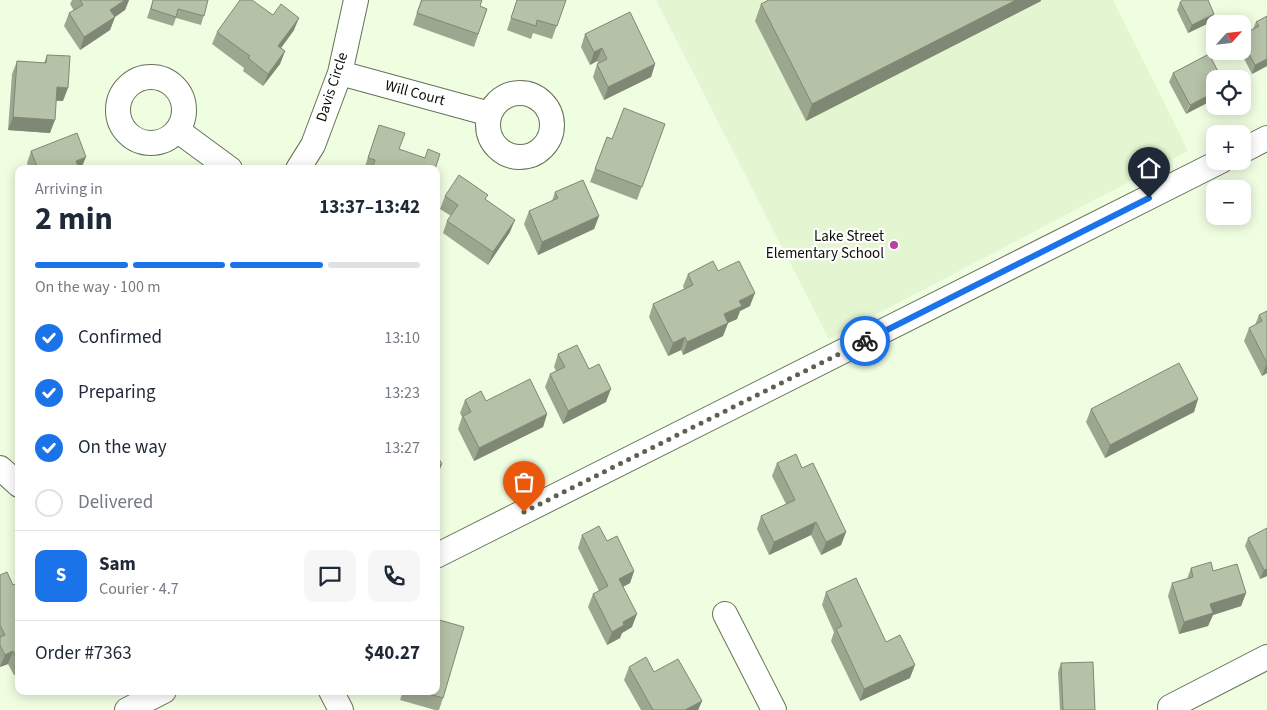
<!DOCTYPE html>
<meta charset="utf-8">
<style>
body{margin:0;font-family:"Source Sans 3",sans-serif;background:#f6f6f7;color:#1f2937;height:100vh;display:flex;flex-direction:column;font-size:19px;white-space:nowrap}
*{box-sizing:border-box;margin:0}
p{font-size:16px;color:#747a83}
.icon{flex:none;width:28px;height:28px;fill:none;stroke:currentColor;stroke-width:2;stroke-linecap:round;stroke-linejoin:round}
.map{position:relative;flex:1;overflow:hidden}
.drawer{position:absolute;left:15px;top:165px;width:425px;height:530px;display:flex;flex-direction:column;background:#fff;border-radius:10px;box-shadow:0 2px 12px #0003}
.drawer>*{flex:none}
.needle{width:32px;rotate:63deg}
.buttons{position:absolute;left:1206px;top:15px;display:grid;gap:10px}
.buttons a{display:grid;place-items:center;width:45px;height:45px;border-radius:10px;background:#fff;box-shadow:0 2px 12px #0003;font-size:25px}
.pin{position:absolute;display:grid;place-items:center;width:42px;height:42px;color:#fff;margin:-51px -21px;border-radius:50% 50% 50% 0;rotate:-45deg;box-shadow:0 0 5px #0007}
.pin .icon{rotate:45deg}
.courier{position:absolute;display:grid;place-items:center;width:50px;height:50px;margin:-25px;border:4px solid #1a73e8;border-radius:50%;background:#fff;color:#222;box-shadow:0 1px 6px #0007}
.overview em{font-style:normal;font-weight:700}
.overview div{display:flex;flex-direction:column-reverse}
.overview{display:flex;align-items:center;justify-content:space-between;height:85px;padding:0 20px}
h1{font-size:32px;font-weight:700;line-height:38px}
.bar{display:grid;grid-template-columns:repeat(4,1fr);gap:8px 5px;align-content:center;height:60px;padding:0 20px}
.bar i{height:6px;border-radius:4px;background:#e0e1e3}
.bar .selected{background:#1a73e8}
.bar p{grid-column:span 4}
.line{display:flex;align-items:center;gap:12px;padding:0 20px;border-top:1px solid #e0e1e3}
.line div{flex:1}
.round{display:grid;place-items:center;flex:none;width:52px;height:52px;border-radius:10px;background:#f6f6f7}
ol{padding:0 20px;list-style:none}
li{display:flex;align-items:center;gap:15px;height:55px}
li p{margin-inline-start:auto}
li .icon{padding:5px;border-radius:50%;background:#1a73e8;color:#fff;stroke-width:4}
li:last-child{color:#747a83}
li i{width:28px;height:28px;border:2px solid #e0e1e3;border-radius:50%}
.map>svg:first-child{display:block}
.built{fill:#e3f5d1}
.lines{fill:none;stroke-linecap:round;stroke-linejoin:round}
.street-casing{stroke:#667259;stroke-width:26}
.street{stroke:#fff;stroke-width:24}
.wall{fill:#9ca790}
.shaded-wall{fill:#7f8875}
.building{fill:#b5c2a7;stroke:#7f8875}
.done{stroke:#5b6253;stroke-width:5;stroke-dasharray:0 9}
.route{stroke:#1a73e8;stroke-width:6}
.poi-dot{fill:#b8439c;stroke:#fff;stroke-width:2}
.labels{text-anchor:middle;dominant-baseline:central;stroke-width:4.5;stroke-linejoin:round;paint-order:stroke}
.street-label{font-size:15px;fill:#0b0f06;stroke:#fff}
.poi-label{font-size:15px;fill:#0b0f06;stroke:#fff;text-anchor:end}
</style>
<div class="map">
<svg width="1267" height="710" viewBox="0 0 1267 710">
<rect width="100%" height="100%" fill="#effde1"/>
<!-- built -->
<path class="built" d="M 656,0 L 1113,0 L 1188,151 L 829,339 Z"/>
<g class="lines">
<defs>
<path id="street" d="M 340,73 L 490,114
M118 110a33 33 0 1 1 66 0a33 33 0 1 1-66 0Z
M488 125a32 32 0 1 1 64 0a32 32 0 1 1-64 0Z
M 177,130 L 230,169
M 1242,151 L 1267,138
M 298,169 L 313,145 L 340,73 L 356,0
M 0,468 L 19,485
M 436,556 L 1221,161
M 725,614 L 774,710
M 331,691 L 341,710
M 127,710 L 164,691
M 1172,710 L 1170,707 L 1267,657"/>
</defs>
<!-- street casing -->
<use href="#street" class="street-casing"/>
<!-- street -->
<use href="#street" class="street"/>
</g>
<!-- wall -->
<path class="wall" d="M 72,0 L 129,0 L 125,10 L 115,17 L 110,30 L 80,50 L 64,26 L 69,13 L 74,11 L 70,4 Z
M 153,0 L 208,0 L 201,25 L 176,18 L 173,26 L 147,18 Z
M 421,0 L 480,6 L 487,9 L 474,47 L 413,25 Z
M 517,0 L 566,0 L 552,39 L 533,33 L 531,39 L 507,30 Z
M 768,0 L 1041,0 L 1041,1 L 806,121 L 755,21 L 761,4 Z
M 1180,2 L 1211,22 L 1188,33 L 1177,10 Z
M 1267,16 L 1267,66 L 1252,74 L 1240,51 L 1242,51 L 1242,35 L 1253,29 L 1256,22 Z
M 294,30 L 281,48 L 285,51 L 280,64 L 263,86 L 243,71 L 244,68 L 212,44 L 217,32 Z
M 585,34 L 655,64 L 651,77 L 604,100 L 593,77 L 597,64 L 599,64 L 597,61 L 590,65 L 581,47 Z
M 1209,54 L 1186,114 L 1169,82 L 1173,73 Z
M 47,55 L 63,101 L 56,101 L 50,133 L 8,130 L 12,74 L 17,61 L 44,63 Z
M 665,124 L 637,200 L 590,182 L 607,137 L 612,139 Z
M 379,125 L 399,149 L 435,169 L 364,169 Z
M 31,151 L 81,169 L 29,169 L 27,163 Z
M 555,192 L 599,216 L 594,229 L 538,255 L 524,224 L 529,211 L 552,201 Z
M 445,196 L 486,200 L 510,232 L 488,265 L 443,233 L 447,221 L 451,216 L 440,209 Z
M 718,271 L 750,306 L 740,311 L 737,319 L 728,323 L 723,336 L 683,355 L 681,350 L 668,356 L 649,317 L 653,304 L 684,289 L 683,286 L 688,274 Z
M 1267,311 L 1267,373 L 1262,376 L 1244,341 L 1249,328 L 1255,325 L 1259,315 Z
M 558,354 L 589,369 L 606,402 L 563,424 L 545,387 L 550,374 L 556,371 L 554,367 Z
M 1198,399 L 1194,412 L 1105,458 L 1086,422 L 1091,409 Z
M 465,400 L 486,401 L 547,414 L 543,427 L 474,461 L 458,429 L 462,417 L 460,413 Z
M 777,463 L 802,468 L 846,532 L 841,545 L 821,555 L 811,535 L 769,555 L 757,529 L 761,516 L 786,504 L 772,476 Z
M 582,535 L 607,541 L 634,571 L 630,583 L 623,587 L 632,627 L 622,633 L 620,638 L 607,645 L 588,607 L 593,594 L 599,591 L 578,548 Z
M 1248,538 L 1267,576 L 1260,579 L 1245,546 Z
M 1191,568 L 1213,571 L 1246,593 L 1241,606 L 1213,615 L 1208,626 L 1179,634 L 1168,596 L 1172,583 L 1187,579 Z
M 0,575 L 13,585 L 19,582 L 19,672 L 14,675 L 8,664 L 0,667 Z
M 826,592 L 886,642 L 910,678 L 860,701 L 831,641 L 834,632 L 822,605 Z
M 1061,663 L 1095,710 L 1060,710 L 1058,672 Z
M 629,667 L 654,672 L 702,701 L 698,710 L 641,710 L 624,680 Z
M 403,691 L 436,691 L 443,698 L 439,710 L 435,710 L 400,700 Z"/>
<!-- shaded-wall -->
<path class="shaded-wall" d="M 125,0 L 129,0 L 125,10 L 106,23 L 110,10 Z
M 1016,0 L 1041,0 L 1041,1 L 806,121 L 812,104 Z
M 1214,14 L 1211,22 L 1188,33 L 1192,25 Z
M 115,17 L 110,30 L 80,50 L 84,37 Z
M 299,18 L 294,30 L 273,59 L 278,46 Z
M 602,48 L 597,61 L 590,65 L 594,52 Z
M 285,51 L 280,64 L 263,86 L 268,74 Z
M 1267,59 L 1267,66 L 1252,74 L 1255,65 Z
M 655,64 L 651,77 L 604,100 L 608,87 Z
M 57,87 L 68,88 L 63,101 L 52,100 Z
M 1215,92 L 1215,99 L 1186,114 L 1190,105 Z
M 13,117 L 55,120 L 50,133 L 8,130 Z
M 86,157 L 81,169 L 73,169 L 76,161 Z
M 599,216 L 594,229 L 538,255 L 542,242 Z
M 515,220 L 510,232 L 488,265 L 493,252 Z
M 755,293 L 750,306 L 740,311 L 737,319 L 728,323 L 723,336 L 683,355 L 687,342 L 724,314 L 739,301 Z
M 685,337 L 681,350 L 668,356 L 673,343 Z
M 1267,363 L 1267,373 L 1262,376 Z
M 611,389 L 606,402 L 563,424 L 568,411 Z
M 1198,399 L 1194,412 L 1105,458 L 1110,445 Z
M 547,414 L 543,427 L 474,461 L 479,448 Z
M 442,464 L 437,477 L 436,477 L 436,467 Z
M 816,522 L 811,535 L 769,555 L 774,542 Z
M 846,532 L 841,545 L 821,555 L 826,542 Z
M 1267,569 L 1267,576 L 1260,579 L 1264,570 Z
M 634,571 L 630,583 L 614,591 L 619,579 Z
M 1246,593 L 1241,606 L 1213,615 L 1208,626 L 1179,634 L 1184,622 L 1210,604 Z
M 637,614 L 632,627 L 622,633 L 620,638 L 607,645 L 612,632 L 623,622 Z
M 13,651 L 8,664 L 0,667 L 5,655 Z
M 19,661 L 19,672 L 14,675 L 18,662 Z
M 915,665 L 910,678 L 860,701 L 864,689 Z
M 702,701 L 698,710 L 685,710 Z"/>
<!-- building -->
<path class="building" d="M 80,0 L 125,0 L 110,10 L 115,17 L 84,37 L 69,13 L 83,5 Z
M 153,0 L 208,0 L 204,16 L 178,9 L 176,17 L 151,9 Z
M 240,0 L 252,0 L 273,15 L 281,4 L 299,18 L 278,46 L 285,51 L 268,74 L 248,58 L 250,56 L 217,32 Z
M 422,0 L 482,0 L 480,6 L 487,9 L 478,34 L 417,13 Z
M 517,0 L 566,0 L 557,26 L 537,20 L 536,26 L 511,18 Z
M 769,0 L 1016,0 L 812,104 L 761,4 Z
M 1183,0 L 1208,0 L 1214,14 L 1192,25 L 1180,2 Z
M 630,12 L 655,64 L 608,87 L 597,64 L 607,59 L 602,48 L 594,52 L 585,34 Z
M 1267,16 L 1267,59 L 1255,65 L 1242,41 L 1242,35 L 1259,26 L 1256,22 Z
M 1209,54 L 1222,79 L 1215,79 L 1215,92 L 1190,105 L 1173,73 Z
M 47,55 L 70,56 L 68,88 L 57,87 L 55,120 L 13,117 L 17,61 L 46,63 Z
M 624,108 L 665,124 L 642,187 L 595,169 L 607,137 L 612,139 Z
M 379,125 L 405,133 L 399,149 L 425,158 L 428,149 L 440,154 L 435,169 L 372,169 L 375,160 L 368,158 Z
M 77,133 L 86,157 L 76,161 L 79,169 L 38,169 L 31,151 Z
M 459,175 L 488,195 L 485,199 L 515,220 L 493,252 L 447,221 L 458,205 L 445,196 Z
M 583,180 L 599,216 L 542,242 L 529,211 L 558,198 L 555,192 Z
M 713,261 L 718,271 L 739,261 L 755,293 L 739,301 L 742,306 L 724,314 L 728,323 L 687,342 L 685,337 L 673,343 L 653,304 L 693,285 L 688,274 Z
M 1267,311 L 1267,363 L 1249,328 L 1262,321 L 1259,315 Z
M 577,345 L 589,369 L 599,364 L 611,389 L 568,411 L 550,374 L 565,367 L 558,354 Z
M 1179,363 L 1198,399 L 1110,445 L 1091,409 Z
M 530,379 L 547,414 L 479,448 L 463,416 L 471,412 L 465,400 L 481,391 L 486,401 Z
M 436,454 L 442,464 L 436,467 Z
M 796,454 L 802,468 L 813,463 L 846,532 L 826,542 L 816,522 L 774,542 L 761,516 L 795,500 L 777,463 Z
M 599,526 L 607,541 L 617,536 L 634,571 L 619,579 L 637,614 L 623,622 L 624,625 L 612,632 L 593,594 L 608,586 L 582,535 Z
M 1267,528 L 1267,569 L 1264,570 L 1248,538 Z
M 1211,562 L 1213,571 L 1237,564 L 1246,593 L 1210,604 L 1213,613 L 1184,622 L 1172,583 L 1193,577 L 1191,568 Z
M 7,572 L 13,585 L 19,582 L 18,662 L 13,651 L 5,655 L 0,645 L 0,637 L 5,635 L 0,625 L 0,575 Z
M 856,578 L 886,642 L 900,635 L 915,665 L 864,689 L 836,629 L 842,626 L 826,592 Z
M 436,619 L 464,627 L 443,698 L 419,691 L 436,691 Z
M 646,657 L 654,672 L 678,659 L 702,701 L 685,710 L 653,710 L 629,667 Z
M 1093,662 L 1095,710 L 1063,710 L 1061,663 Z"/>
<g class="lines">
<!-- done -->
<path class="done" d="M 524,512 L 865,341"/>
<!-- route -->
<path class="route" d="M 865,341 L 1149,198"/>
</g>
<!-- markers -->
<circle class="poi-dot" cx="894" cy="245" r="5"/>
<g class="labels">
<!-- street labels -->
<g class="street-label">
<text transform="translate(332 87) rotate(-72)">Davis Circle</text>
<text transform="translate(415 93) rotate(15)">Will Court</text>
</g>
<!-- poi labels -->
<g class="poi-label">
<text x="884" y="236">Lake Street<tspan x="884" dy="17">Elementary School</tspan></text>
</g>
</g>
</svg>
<div class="buttons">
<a><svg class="needle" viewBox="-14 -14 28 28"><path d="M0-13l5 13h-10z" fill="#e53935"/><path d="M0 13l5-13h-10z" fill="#747a83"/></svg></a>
<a><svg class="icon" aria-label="locate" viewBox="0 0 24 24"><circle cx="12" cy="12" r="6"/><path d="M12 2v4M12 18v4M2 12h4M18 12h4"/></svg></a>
<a>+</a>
<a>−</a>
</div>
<div class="pin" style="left:524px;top:512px;background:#ea580c"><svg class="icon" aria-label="bag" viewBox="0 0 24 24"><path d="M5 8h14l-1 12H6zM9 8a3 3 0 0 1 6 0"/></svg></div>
<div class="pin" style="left:1149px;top:198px;background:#1f2937"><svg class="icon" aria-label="home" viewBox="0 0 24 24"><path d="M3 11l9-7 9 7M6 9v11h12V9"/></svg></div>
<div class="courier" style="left:865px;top:341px"><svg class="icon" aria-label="bike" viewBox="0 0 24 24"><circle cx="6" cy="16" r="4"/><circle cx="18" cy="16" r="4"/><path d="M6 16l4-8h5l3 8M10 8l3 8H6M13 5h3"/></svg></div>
<section class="drawer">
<div class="overview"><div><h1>2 min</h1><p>Arriving in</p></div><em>13:37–13:42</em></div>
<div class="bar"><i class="selected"></i><i class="selected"></i><i class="selected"></i><i></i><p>On the way · 100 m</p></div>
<ol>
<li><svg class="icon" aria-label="check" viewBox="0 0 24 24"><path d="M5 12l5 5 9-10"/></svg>Confirmed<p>13:10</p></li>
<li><svg class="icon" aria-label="check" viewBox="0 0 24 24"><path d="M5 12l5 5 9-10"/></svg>Preparing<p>13:23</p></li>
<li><svg class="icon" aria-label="check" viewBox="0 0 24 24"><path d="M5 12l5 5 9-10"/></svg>On the way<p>13:27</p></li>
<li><i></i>Delivered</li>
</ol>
<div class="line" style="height:90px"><b class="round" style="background:#1a73e8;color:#fff">S</b><div><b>Sam</b><p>Courier · 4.7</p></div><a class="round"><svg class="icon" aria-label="chat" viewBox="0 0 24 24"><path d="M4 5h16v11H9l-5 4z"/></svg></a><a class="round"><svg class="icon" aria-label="phone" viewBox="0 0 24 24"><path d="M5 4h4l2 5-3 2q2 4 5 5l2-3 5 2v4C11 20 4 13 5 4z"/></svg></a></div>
<div class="line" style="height:65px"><div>Order #7363</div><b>$40.27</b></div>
</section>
</div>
